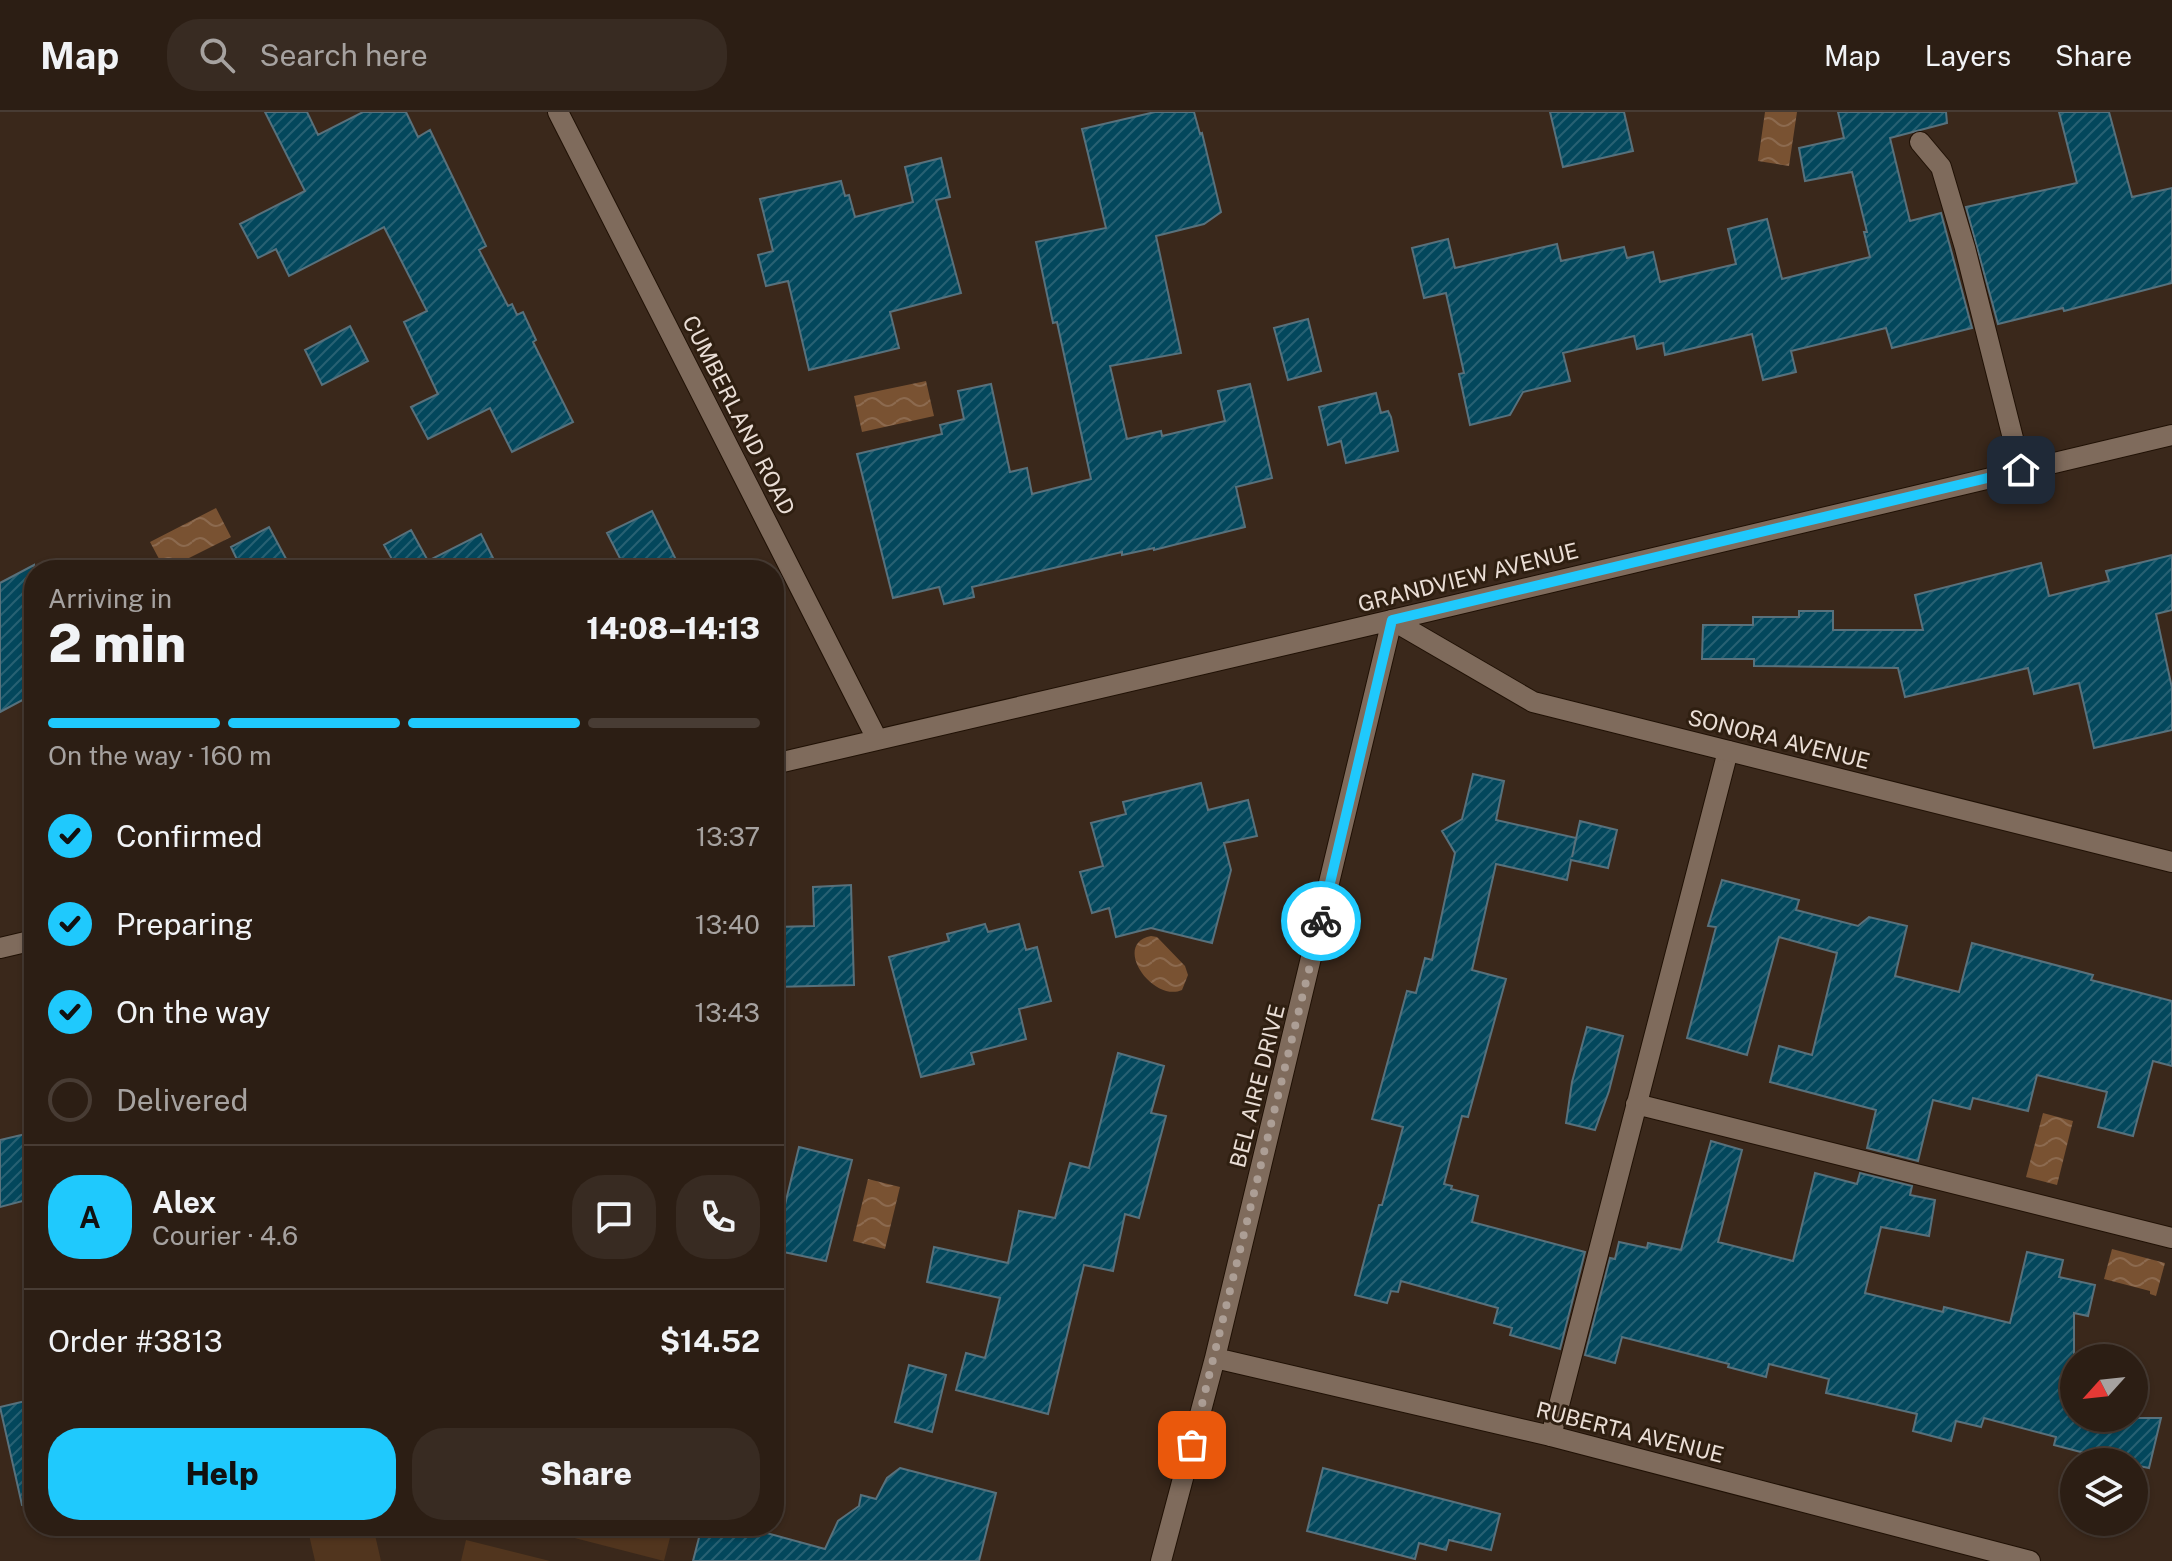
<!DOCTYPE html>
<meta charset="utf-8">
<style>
body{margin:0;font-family:"Public Sans",sans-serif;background:#382b22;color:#f1f3f6;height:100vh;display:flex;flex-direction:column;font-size:30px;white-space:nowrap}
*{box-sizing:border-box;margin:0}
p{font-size:26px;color:#a6a2a0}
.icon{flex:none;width:44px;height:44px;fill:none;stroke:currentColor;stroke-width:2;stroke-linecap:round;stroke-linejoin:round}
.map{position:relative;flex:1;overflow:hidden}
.drawer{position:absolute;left:24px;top:448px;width:760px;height:976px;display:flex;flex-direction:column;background:#2c1e14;border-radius:32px;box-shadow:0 2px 6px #0004,0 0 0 2px #483c34}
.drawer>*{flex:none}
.needle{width:52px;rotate:243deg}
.tools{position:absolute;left:2060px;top:1232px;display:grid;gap:16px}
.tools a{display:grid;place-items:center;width:88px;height:88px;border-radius:50%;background:#2c1e14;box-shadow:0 2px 6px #0004,0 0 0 2px #483c34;font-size:40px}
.pin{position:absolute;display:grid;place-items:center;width:68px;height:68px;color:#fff;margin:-34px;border-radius:16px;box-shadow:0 4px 12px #0006}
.courier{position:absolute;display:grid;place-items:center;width:80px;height:80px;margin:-40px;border:6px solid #1fc9fd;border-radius:50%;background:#fff;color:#222;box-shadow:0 2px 10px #0007}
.headline em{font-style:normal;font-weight:800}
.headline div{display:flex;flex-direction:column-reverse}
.headline{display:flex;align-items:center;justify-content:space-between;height:136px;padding:0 24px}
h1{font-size:52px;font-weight:800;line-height:60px}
.bar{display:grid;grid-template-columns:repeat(4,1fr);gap:12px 8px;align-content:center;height:96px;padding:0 24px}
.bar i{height:10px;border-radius:6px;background:#483c34}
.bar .active{background:#1fc9fd}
.bar p{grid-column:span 4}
.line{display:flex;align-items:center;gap:20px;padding:0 24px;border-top:2px solid #483c34}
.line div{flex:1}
.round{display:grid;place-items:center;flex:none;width:84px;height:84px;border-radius:32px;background:#382b22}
ol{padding:0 24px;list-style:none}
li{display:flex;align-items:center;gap:24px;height:88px}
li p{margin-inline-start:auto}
li .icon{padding:8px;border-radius:50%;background:#1fc9fd;color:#111;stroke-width:4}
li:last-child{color:#a6a2a0}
li i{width:44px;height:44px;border:4px solid #483c34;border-radius:50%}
.cta{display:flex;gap:16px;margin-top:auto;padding:16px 24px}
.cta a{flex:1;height:92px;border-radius:32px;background:#1fc9fd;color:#111;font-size:32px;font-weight:800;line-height:92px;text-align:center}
.cta a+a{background:#382b22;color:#f1f3f6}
header{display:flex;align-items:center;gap:48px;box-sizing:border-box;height:112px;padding:0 40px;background:#2c1e14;border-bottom:2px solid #483c34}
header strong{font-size:38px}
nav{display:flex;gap:44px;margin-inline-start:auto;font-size:28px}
.search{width:560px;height:72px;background:#382b22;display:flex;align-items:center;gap:20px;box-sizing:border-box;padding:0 28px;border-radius:32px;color:#a6a2a0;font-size:30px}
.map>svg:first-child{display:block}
.pitch{fill:#51351e}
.water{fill:url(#water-waves)}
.building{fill:url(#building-hatch);stroke:#58717c;stroke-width:2}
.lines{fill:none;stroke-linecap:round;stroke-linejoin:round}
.service-casing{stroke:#201105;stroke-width:22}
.minor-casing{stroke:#201105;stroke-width:22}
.tertiary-casing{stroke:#201105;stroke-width:22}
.service{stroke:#7f6b5c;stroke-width:20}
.minor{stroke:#7f6b5c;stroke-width:20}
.tertiary{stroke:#7f6b5c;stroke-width:20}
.done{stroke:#ac9e95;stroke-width:8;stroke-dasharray:0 14.4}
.route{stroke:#1fc9fd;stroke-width:10}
.labels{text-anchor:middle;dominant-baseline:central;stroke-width:6;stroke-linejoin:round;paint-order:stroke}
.street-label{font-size:22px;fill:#eaded6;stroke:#2f1f11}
</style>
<header>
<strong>Map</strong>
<div class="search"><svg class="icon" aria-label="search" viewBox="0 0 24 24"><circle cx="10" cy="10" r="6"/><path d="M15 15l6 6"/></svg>Search here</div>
<nav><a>Map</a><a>Layers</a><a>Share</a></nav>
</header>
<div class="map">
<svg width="2172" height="1449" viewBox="0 0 2172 1449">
<defs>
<pattern id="water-waves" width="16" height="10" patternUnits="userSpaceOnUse" patternTransform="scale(2)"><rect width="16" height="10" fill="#795232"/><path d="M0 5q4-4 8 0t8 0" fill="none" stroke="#8c6a4f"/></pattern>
<pattern id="building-hatch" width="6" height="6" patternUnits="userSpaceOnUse" patternTransform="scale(2)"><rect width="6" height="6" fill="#03475c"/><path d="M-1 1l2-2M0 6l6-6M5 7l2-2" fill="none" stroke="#286173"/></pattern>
</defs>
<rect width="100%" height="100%" fill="#3a281b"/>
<!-- pitch -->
<path class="pitch" d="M 307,1414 L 373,1414 L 381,1449 L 315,1449 Z
M 528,1414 L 673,1414 L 664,1449 Z
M 466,1428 L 550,1449 L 461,1449 Z"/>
<!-- water -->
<path class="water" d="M 1765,0 L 1797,0 L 1789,54 L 1758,49 Z
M 926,269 L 934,304 L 862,320 L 854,284 Z
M 216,396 L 231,425 L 165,458 L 150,430 Z
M 1151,824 L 1157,825 L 1185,854 L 1188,863 L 1182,878 C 1153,891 1111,832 1151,824 Z
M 2043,1001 L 2073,1009 L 2057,1073 L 2026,1065 Z
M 868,1067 L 900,1075 L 885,1137 L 853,1129 Z
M 2112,1137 L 2165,1151 L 2156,1184 L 2150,1182 L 2150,1179 L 2104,1167 Z"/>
<!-- building -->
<path class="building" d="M 265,0 L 307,0 L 318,23 L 363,0 L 406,0 L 418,25 L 430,18 L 486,134 L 479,138 L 508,194 L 512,192 L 517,203 L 523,200 L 536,228 L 533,230 L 573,310 L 512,340 L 490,296 L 428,327 L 411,295 L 438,282 L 404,210 L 427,199 L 384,115 L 289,164 L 276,137 L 258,146 L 240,112 L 305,79 Z
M 1155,0 L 1194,0 L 1200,22 L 1202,21 L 1221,100 L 1204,112 L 1156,124 L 1181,241 L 1110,254 L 1127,327 L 1161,319 L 1162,324 L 1225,309 L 1218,279 L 1250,272 L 1272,366 L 1236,375 L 1245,415 L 1154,438 L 1154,436 L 1122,443 L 1122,440 L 972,475 L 974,485 L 944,492 L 939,475 L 893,486 L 857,342 L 942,322 L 940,313 L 964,307 L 958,279 L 991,272 L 1010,360 L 1027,356 L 1032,382 L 1091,367 L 1057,210 L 1053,211 L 1036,130 L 1106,116 L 1082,17 Z
M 1550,0 L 1624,0 L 1633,39 L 1563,55 Z
M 1838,0 L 1946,0 L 1947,11 L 1890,26 L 1910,109 L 1941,101 L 1972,216 L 1892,236 L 1886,216 L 1791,239 L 1796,260 L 1763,268 L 1752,222 L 1665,243 L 1663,231 L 1637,237 L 1634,224 L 1563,241 L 1570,269 L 1523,280 L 1510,303 L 1470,313 L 1459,262 L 1464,261 L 1446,181 L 1424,186 L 1412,136 L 1448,127 L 1455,156 L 1557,132 L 1561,149 L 1624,135 L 1627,146 L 1653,140 L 1660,170 L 1736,152 L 1728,117 L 1767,107 L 1782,167 L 1870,145 L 1864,120 L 1867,120 L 1852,60 L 1805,69 L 1799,36 L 1844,26 Z
M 2059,0 L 2109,0 L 2132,85 L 2172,76 L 2172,171 L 2064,199 L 2063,196 L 1998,212 L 1966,95 L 2077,71 Z
M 941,46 L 950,85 L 936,88 L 961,181 L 890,200 L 899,236 L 809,258 L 788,169 L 766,174 L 758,143 L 773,139 L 760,87 L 841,69 L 845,84 L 849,83 L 855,105 L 913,90 L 905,55 Z
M 1308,207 L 1321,259 L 1288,268 L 1274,216 Z
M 350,214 L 368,249 L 322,273 L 305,238 Z
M 1376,281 L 1381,301 L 1388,299 L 1391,305 L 1398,339 L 1346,351 L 1341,329 L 1328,333 L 1319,295 Z
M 652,399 L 681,458 L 626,458 L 607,421 Z
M 269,415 L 292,458 L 242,458 L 231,435 Z
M 411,418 L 428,449 L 481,422 L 499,458 L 398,458 L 384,433 Z
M 2172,443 L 2172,498 L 2156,502 L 2172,576 L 2172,618 L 2094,636 L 2079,571 L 2034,582 L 2028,556 L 1905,585 L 1898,556 L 1754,554 L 1754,547 L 1702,547 L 1703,513 L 1753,513 L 1753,505 L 1799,505 L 1799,499 L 1833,499 L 1833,518 L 1923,518 L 1915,483 L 2041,451 L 2049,484 L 2109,469 L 2106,459 Z
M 34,453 L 34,582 L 0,600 L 0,471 Z
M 1473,662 L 1504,669 L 1496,708 L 1576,726 L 1572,745 L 1580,709 L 1617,718 L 1608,756 L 1571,748 L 1567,768 L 1496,752 L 1472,858 L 1506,867 L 1468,1005 L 1462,1004 L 1444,1072 L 1452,1074 L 1451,1077 L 1478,1084 L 1472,1110 L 1585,1140 L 1560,1237 L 1510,1223 L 1512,1216 L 1494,1211 L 1498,1196 L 1401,1169 L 1398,1180 L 1391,1179 L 1387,1191 L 1355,1183 L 1379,1093 L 1382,1093 L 1403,1015 L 1372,1007 L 1407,879 L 1416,881 L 1425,846 L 1432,848 L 1455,741 L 1442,719 L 1462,707 Z
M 1201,671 L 1208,698 L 1248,688 L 1257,724 L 1224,731 L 1231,758 L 1212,831 L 1151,816 L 1116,825 L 1109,796 L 1092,801 L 1080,760 L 1103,754 L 1091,711 L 1126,702 L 1123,690 Z
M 1722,768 L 1799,788 L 1796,798 L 1858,814 L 1869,805 L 1907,814 L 1895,864 L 1959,880 L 1972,831 L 2093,863 L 2091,868 L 2172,889 L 2172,954 L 2153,949 L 2133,1024 L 2098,1015 L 2107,980 L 2037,963 L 2028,999 L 1973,986 L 1970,997 L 1933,988 L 1918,1049 L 1867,1036 L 1876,998 L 1770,970 L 1779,934 L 1812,943 L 1837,841 L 1779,825 L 1747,943 L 1687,926 L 1716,815 L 1708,814 Z
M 851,773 L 854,873 L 774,875 L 774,815 L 814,814 L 813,775 Z
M 985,812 L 988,820 L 1019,812 L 1026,838 L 1037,835 L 1051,889 L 1019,897 L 1026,927 L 971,941 L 974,952 L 921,965 L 889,845 L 949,829 L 947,822 Z
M 1587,915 L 1623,924 L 1609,979 L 1595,1018 L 1566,1011 L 1572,970 Z
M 1118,941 L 1164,954 L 1151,1001 L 1166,1004 L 1139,1106 L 1125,1102 L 1113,1159 L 1084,1153 L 1048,1302 L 956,1278 L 966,1241 L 985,1246 L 1000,1186 L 927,1170 L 934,1135 L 1008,1151 L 1019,1099 L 1055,1106 L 1070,1051 L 1089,1056 Z
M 34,1020 L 34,1086 L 0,1095 L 0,1028 Z
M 1711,1029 L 1742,1038 L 1718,1130 L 1793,1149 L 1815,1061 L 1857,1072 L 1860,1061 L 1912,1074 L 1910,1083 L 1935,1088 L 1929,1124 L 1881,1115 L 1865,1181 L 1943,1200 L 1944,1195 L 2010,1211 L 2027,1140 L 2063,1148 L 2059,1165 L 2095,1173 L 2088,1204 L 2074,1201 L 2074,1306 L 2161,1306 L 2149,1356 L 2134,1353 L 2134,1350 L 2119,1350 L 2054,1333 L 2056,1325 L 1984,1306 L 1981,1315 L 1956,1309 L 1951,1329 L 1913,1319 L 1917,1302 L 1826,1281 L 1829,1267 L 1769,1252 L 1766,1265 L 1728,1255 L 1729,1252 L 1622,1225 L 1615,1251 L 1585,1243 L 1610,1146 L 1615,1147 L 1619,1130 L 1647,1136 L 1648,1131 L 1681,1138 Z
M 799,1035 L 852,1048 L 826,1149 L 774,1138 Z
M 909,1253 L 946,1263 L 932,1320 L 895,1310 Z
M 34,1287 L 34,1392 L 22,1393 L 0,1295 Z
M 900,1356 L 996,1381 L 979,1449 L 693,1449 L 702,1414 L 741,1414 L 825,1437 L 838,1409 L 859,1394 L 861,1383 L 876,1387 L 887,1366 Z
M 1323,1356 L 1500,1402 L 1491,1438 L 1449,1428 L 1446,1438 L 1419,1431 L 1415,1447 L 1307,1419 Z"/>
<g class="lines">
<defs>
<path id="service" d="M 1920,30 L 1941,55 L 1965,136 L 2021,358
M 1636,992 L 2172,1126
M 1551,1324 L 1728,639"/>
<path id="minor" d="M 558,0 L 877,627
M 774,652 L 1392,508 L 1215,1246 L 1161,1449
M 0,836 L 34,828
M 1215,1246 L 1551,1324 L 2030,1449"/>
<path id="tertiary" d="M 1392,508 L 1533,590 L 2172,750
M 1392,508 L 2172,323"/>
</defs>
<!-- service casing -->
<use href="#service" class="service-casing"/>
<!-- minor casing -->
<use href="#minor" class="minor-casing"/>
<!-- tertiary casing -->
<use href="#tertiary" class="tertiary-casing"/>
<!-- service -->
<use href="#service" class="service"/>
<!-- minor -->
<use href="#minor" class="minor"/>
<!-- tertiary -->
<use href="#tertiary" class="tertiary"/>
</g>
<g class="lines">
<!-- done -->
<path class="done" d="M 1192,1333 L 1321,809"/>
<!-- route -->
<path class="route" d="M 1321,809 L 1392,508 L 2021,358"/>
</g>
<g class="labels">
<!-- street labels -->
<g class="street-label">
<text transform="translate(739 303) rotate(63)">CUMBERLAND ROAD</text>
<text transform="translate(1468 465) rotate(-14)">GRANDVIEW AVENUE</text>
<text transform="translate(1779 627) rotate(14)">SONORA AVENUE</text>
<text transform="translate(1257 974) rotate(-76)">BEL AIRE DRIVE</text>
<text transform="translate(1630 1320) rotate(14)">RUBERTA AVENUE</text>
</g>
</g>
</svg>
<div class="tools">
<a><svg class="needle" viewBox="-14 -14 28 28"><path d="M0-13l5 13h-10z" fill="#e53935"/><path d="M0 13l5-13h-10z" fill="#a6a2a0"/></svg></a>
<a><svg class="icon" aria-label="layers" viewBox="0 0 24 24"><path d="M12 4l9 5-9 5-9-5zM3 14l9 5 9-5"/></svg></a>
</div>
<div class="pin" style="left:1192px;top:1333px;background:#ea580c"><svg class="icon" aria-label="bag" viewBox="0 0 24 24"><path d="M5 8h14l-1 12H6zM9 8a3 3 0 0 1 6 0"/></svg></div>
<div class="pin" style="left:2021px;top:358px;background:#1f2937"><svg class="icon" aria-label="home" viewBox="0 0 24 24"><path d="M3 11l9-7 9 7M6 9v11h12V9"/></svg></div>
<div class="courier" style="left:1321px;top:809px"><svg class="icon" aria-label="bike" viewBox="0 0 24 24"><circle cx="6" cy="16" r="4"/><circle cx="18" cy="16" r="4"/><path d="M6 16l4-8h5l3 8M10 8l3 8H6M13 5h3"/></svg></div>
<section class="drawer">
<div class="headline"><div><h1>2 min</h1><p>Arriving in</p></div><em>14:08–14:13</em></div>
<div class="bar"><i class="active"></i><i class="active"></i><i class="active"></i><i></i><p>On the way · 160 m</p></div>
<ol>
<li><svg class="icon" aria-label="check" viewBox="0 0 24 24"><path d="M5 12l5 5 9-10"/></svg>Confirmed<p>13:37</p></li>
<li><svg class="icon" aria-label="check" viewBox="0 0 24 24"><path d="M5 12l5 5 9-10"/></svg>Preparing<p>13:40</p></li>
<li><svg class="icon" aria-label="check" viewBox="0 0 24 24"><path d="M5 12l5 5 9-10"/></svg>On the way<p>13:43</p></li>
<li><i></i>Delivered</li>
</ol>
<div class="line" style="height:144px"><b class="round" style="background:#1fc9fd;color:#111">A</b><div><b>Alex</b><p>Courier · 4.6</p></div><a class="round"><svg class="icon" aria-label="chat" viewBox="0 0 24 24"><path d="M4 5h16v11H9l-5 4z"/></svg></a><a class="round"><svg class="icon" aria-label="phone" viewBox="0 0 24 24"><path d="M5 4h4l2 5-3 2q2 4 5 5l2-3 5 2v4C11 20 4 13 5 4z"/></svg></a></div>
<div class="line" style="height:104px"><div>Order #3813</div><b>$14.52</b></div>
<div class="cta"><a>Help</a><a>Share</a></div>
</section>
</div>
